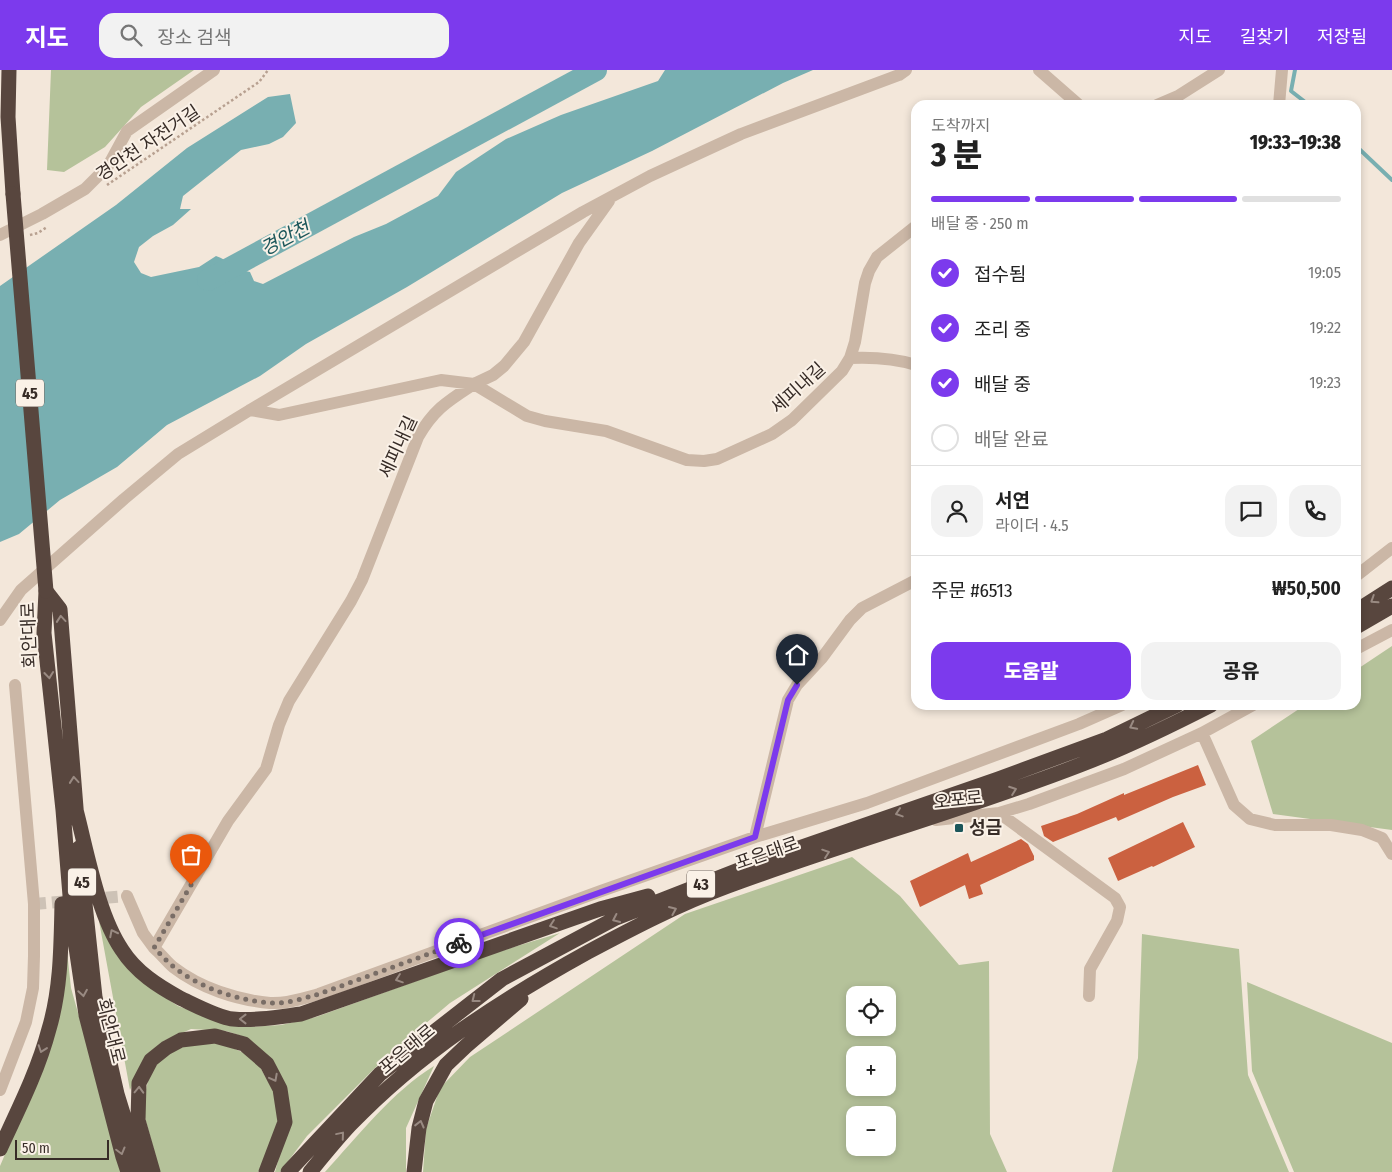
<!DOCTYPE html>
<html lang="ko">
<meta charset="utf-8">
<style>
body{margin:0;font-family:"Fira Sans Condensed","Noto Sans KR",sans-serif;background:#f2f2f2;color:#222;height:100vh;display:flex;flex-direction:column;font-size:19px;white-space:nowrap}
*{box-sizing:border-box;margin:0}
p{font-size:16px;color:#767676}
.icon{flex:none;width:28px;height:28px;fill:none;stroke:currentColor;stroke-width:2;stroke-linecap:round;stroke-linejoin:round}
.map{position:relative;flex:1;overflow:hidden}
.details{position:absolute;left:911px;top:30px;width:450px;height:610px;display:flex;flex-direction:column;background:#fff;border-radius:15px;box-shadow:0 2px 8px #0003}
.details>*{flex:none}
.tools{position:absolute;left:846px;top:916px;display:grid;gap:10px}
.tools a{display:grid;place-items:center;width:50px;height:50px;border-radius:10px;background:#fff;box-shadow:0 2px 8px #0003;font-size:25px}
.scale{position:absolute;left:15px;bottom:12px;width:94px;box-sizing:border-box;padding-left:5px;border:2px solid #372c27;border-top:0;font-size:14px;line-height:18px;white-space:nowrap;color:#372c27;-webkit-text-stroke:4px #faf1e7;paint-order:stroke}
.pin{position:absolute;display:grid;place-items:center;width:42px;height:42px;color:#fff;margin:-51px -21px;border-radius:50% 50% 50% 0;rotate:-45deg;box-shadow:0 0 5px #0007}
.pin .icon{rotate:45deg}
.courier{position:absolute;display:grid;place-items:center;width:50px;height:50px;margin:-25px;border:4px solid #7c3aed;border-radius:50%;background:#fff;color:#222;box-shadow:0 1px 6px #0007}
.summary em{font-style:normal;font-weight:800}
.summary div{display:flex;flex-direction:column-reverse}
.summary{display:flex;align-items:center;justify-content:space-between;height:85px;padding:0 20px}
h1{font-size:32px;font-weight:800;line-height:38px}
.bar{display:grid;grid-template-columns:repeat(4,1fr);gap:8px 5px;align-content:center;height:60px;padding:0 20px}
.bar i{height:6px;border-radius:4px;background:#e0e0e0}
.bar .selected{background:#7c3aed}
.bar p{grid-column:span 4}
.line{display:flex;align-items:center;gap:12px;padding:0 20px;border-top:1px solid #e0e0e0}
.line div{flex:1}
.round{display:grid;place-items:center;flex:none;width:52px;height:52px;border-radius:15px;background:#f2f2f2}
ol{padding:0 20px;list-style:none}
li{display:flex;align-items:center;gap:15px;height:55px}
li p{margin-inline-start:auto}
li .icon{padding:5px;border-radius:50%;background:#7c3aed;color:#fff;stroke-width:4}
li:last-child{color:#767676}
li i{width:28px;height:28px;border:2px solid #e0e0e0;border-radius:50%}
.primary-button{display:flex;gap:10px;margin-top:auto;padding:10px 20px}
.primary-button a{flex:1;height:58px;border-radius:15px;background:#7c3aed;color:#fff;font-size:20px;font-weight:800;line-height:58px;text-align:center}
.primary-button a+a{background:#f2f2f2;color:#222}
header{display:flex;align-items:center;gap:30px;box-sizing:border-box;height:70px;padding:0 25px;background:#7c3aed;color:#fff}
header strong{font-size:24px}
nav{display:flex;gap:28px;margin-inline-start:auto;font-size:18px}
.search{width:350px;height:45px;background:#f2f2f2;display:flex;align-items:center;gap:12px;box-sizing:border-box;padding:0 18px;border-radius:15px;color:#767676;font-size:19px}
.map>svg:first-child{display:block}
.green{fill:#b5c29a;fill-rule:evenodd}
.water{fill:#78afb1}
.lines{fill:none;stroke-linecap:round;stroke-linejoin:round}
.stream{stroke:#78afb1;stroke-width:4}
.river{stroke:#78afb1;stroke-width:22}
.building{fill:#cb6140}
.minor-tunnel{stroke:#cdc2b6;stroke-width:12;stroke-dasharray:12 6;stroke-linecap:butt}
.path{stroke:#b7a090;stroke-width:2.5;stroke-dasharray:2.5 2.5;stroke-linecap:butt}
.minor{stroke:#cbb7a6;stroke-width:12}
.highway{stroke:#58463e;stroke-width:15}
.highway-bridge{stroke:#58463e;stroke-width:15}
.oneway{stroke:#998a82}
.done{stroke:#796d66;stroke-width:5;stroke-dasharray:0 9}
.route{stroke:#7c3aed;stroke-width:6}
.poi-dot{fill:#1b565a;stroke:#faf1e7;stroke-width:2}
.labels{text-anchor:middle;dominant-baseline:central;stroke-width:4;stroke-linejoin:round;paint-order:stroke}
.shield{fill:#faf1e7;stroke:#726761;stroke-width:1}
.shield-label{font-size:16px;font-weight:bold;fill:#372c27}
.street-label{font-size:18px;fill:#372c27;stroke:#faf1e7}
.poi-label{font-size:18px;font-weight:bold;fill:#372c27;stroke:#faf1e7;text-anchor:start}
.water-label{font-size:19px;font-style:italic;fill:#1b565a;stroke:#faf1e7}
</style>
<header>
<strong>지도</strong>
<div class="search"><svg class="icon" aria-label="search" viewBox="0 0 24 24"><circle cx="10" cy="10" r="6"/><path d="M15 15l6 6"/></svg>장소 검색</div>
<nav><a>지도</a><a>길찾기</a><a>저장됨</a></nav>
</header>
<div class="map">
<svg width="1392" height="1102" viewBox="0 0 1392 1102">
<rect width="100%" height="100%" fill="#f3e7da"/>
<!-- green -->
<path class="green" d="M 51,0 L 194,0 L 141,37 L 105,77 L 64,102 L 47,100 Z
M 1392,576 L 1392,760 L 1273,744 L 1251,671 L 1305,635 L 1356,635 L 1356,600 Z
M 852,787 L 900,826 L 959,895 L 989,891 L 990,1064 L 1007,1102 L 423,1102 L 426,1059 L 440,1018 L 470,987 L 685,844 ZM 855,925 L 888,925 L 888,958 L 855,958 ZM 855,985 L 888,985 L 888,1018 L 855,1018 ZM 855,1045 L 888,1045 L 888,1078 L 855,1078 Z
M 99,851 L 115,882 L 142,912 L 178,936 L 216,950 L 249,957 L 281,955 L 316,947 L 491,884 L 560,863 L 450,933 L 387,986 L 307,1066 L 280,1102 L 275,1102 L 288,1053 L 269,987 L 248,968 L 226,961 L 191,959 L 164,971 L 145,986 L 130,1020 Z
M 1142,864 L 1239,879 L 1248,1005 L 1289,1102 L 1112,1102 L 1138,988 Z
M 66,872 L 71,918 L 123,1102 L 0,1102 L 0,1096 L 46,989 Z
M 1247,912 L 1392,973 L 1392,1102 L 1294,1102 L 1252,1001 Z
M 208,972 L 226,975 L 244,983 L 260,997 L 274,1022 L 279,1051 L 268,1085 L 258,1102 L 160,1102 L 142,1037 L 150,1002 L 164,986 L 182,976 Z
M 434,996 L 406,1058 L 406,1102 L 325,1102 C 357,1067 393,1021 434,996 Z"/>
<!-- water -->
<path class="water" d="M 665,0 L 813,0 L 783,13 L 652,81 L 562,123 L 407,217 L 306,274 L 260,306 L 167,355 L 117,397 L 60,430 L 19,464 L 0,472 L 0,216 L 116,135 L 187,78 L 268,27 L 290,24 L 296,53 L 283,67 L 269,74 L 241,80 L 183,126 L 180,139 L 191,139 L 173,155 L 153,166 L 139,177 L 134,192 L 141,203 L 151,207 L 199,197 L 216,186 C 228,190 238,200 250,202 L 254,211 L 263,214 L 354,167 L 386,154 L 438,126 L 456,102 L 506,69 L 561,45 L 658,11 Z"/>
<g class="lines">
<!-- stream -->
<path class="stream" d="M 1295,0 L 1291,21 L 1309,35
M 1356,76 L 1392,110"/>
<!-- river -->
<path class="river" d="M 208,210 L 596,0"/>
</g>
<!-- building -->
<path class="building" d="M 1198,695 L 1206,715 L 1173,727 L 1118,751 L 1116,747 L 1053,772 L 1044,766 L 1041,756 L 1077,744 L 1124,723 L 1124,725 Z
M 1183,752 L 1195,777 L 1153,797 L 1152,796 L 1118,811 L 1108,788 Z
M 1021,769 L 1028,774 L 1034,786 L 1034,790 L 980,815 L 983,824 L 969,829 L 965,815 L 920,837 L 910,811 L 968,783 L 971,792 Z"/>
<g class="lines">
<!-- minor-tunnel -->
<path class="minor-tunnel" d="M 34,834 L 127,826"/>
<!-- path -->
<path class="path" d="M 107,115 L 259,12 L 268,0
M 30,165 L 38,163 L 47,157"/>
<!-- minor -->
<path class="minor" d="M 1039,0 L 1079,35
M 1157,35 L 1178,26 L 1219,0
M 1279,35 L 1282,0
M 0,165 L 42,144 L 85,119 L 108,96 L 127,61 L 214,0
M 850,288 C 873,287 894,288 916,295
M 250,340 L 279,345 L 441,310 L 474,314 L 493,305 L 504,296 L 524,272 L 579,173 L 609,131
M 1356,506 L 1392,478
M 0,550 L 21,520 L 124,429 L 178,384 L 250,340 L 583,142 L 650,106 L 741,64 L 899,5 L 906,0
M 1356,579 L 1392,560
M 1202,663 L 1234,735 L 1250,749 L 1275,755 L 1331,755 L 1362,760 L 1382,768 L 1392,784
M 999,743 L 1115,828 L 1120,837 L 1117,851 L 1090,899 L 1089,926
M 936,750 L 999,743 L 1029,734 L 1124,699 L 1202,663 L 1253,635
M 755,767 L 788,630 L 797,615 L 822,588 L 850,550 L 862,538 L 916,510
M 127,826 L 143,863 L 154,878 L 228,751 L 266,699 L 279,655 L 289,631 L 351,531 L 362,510 L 418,367 C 434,339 448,331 474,314 L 527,346 L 545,351 L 606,361 L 687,390 L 704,391 L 717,389 L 772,364 L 792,350 L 842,301 L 850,288 L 855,272 L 865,213 L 869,201 L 877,187 L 916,156
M 154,878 C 161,884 167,892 173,897 C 200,918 237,930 270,933 C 287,934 304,928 319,924 L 601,821 L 755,767 L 867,733 L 1079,654 L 1122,635
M 0,1020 L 26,952 L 33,918 L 34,886 L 34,834 L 15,615"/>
<!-- highway -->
<path class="highway" d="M 9,0 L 8,47 L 13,124
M 46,521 L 60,539 L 77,750
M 46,521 L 44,563 L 63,740 L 72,850 L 86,945 L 123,1087 L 128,1102
M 1356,541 L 1392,518
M 1356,557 L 1392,536
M 76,740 C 87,782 98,845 122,880 C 136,902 158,916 180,928 C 193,934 219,948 233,949 C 255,951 278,947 301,944 L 600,839 L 648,826
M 79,778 L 95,927 L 117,1024 L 141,1102
M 0,1079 C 18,1040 38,1001 49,959 C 61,919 61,876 62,834
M 153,1102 L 138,1050 L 139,1013 L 151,990 L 166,978 L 181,970 L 215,966 L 244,974 L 267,994 L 280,1019 L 285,1052 L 266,1102
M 288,1102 L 380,1004 L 502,909 L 616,848 L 767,789 L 998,709 L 1107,669 L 1177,635
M 310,1102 C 323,1086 336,1070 350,1055 C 419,983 501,930 588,882 C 633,858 679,834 728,816 C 844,773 964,740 1080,695 C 1125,678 1168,657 1211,635
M 414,1102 L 419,1058 L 426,1031 L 446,995 L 466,976 L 521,929"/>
<!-- highway-bridge -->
<path class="highway-bridge" d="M 13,124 L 46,521"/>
</g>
<!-- one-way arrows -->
<defs><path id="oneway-chevron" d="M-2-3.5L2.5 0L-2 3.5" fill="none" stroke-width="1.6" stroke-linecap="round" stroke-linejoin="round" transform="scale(1.25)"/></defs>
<g class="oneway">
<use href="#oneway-chevron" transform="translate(1374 530) rotate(147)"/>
<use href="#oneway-chevron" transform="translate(61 549) rotate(-95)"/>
<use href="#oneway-chevron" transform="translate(49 605) rotate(84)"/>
<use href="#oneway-chevron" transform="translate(1133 656) rotate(153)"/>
<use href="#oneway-chevron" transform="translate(74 710) rotate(-95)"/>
<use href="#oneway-chevron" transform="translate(1013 720) rotate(-20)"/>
<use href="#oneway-chevron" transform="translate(899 743) rotate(162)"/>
<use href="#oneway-chevron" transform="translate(826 783) rotate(-19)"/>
<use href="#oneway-chevron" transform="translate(673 840) rotate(-23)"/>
<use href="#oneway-chevron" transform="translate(616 849) rotate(155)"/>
<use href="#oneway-chevron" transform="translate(553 855) rotate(161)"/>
<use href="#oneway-chevron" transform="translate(113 863) rotate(-117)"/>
<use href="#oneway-chevron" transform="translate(399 909) rotate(161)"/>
<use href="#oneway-chevron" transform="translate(83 923) rotate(81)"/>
<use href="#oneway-chevron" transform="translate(475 929) rotate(142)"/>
<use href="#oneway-chevron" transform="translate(243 949) rotate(180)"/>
<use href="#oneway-chevron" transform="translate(42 979) rotate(109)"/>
<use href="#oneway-chevron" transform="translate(274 1008) rotate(62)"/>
<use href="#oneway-chevron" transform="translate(139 1020) rotate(-88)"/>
<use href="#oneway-chevron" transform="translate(420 1054) rotate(-76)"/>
<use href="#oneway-chevron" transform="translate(341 1065) rotate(-50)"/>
<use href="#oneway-chevron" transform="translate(121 1081) rotate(75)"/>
</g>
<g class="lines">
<!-- done -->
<path class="done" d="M 191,815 L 154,878 C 161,884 167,892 174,897 C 200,918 237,930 270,933 C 287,934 304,928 319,924 L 459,873"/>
<!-- route -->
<path class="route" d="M 459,873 L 755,767 L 788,630 L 797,615"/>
</g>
<!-- markers -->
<rect class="poi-dot" x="954" y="753" width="10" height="10" rx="2.5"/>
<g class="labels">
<!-- shield labels -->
<g class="shield">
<rect x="16" y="309.5" width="28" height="27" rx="4"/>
<rect x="68" y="798.5" width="28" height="27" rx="4"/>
<rect x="687" y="800.5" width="28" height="27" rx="4"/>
</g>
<g class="shield-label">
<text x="30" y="323">45</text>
<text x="82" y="812">45</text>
<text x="701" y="814">43</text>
</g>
<!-- street labels -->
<g class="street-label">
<text transform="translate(148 73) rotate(-34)">경안천 자전거길</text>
<text transform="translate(798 318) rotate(-42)">세피내길</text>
<text transform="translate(398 377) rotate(-65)">세피내길</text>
<text transform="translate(29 565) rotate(-92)">회안대로</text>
<text transform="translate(958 730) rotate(-6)">오포로</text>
<text transform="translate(767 783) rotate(-19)">포은대로</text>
<text transform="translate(111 961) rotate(76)">회안대로</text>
<text transform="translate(407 979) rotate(-40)">포은대로</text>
</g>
<!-- poi labels -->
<g class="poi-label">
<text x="969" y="758">성금</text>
</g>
<!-- water labels -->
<g class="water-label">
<text transform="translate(285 168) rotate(-28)">경안천</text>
</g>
</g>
</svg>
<div class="tools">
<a><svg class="icon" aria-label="locate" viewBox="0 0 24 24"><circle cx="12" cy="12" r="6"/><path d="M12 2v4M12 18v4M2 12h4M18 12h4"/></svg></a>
<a>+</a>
<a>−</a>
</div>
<div class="scale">50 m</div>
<div class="pin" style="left:191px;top:815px;background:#ea580c"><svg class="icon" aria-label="bag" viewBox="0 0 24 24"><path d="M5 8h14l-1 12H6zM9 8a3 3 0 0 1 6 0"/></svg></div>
<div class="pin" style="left:797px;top:615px;background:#1f2937"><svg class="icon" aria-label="home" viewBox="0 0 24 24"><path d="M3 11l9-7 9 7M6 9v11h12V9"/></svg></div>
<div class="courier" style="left:459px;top:873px"><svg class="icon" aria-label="bike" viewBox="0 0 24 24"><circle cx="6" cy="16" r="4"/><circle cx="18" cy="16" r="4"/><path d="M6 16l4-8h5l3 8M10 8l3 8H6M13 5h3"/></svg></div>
<section class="details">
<div class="summary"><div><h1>3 분</h1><p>도착까지</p></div><em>19:33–19:38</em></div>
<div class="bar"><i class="selected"></i><i class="selected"></i><i class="selected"></i><i></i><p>배달 중 · 250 m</p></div>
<ol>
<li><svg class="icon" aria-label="check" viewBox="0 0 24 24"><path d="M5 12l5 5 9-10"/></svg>접수됨<p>19:05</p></li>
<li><svg class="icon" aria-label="check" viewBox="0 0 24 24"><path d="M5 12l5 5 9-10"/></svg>조리 중<p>19:22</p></li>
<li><svg class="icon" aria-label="check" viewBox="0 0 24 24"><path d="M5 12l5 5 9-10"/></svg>배달 중<p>19:23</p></li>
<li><i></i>배달 완료</li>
</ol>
<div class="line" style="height:90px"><a class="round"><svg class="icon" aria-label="person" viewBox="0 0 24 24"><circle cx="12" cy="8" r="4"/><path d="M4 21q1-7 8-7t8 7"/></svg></a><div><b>서연</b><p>라이더 · 4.5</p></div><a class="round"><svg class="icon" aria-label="chat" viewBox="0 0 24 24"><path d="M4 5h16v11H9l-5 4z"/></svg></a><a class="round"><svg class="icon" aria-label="phone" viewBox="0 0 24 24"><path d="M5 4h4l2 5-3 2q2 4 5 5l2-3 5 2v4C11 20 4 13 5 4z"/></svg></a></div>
<div class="line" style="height:65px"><div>주문 #6513</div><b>₩50,500</b></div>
<div class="primary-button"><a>도움말</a><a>공유</a></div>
</section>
</div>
